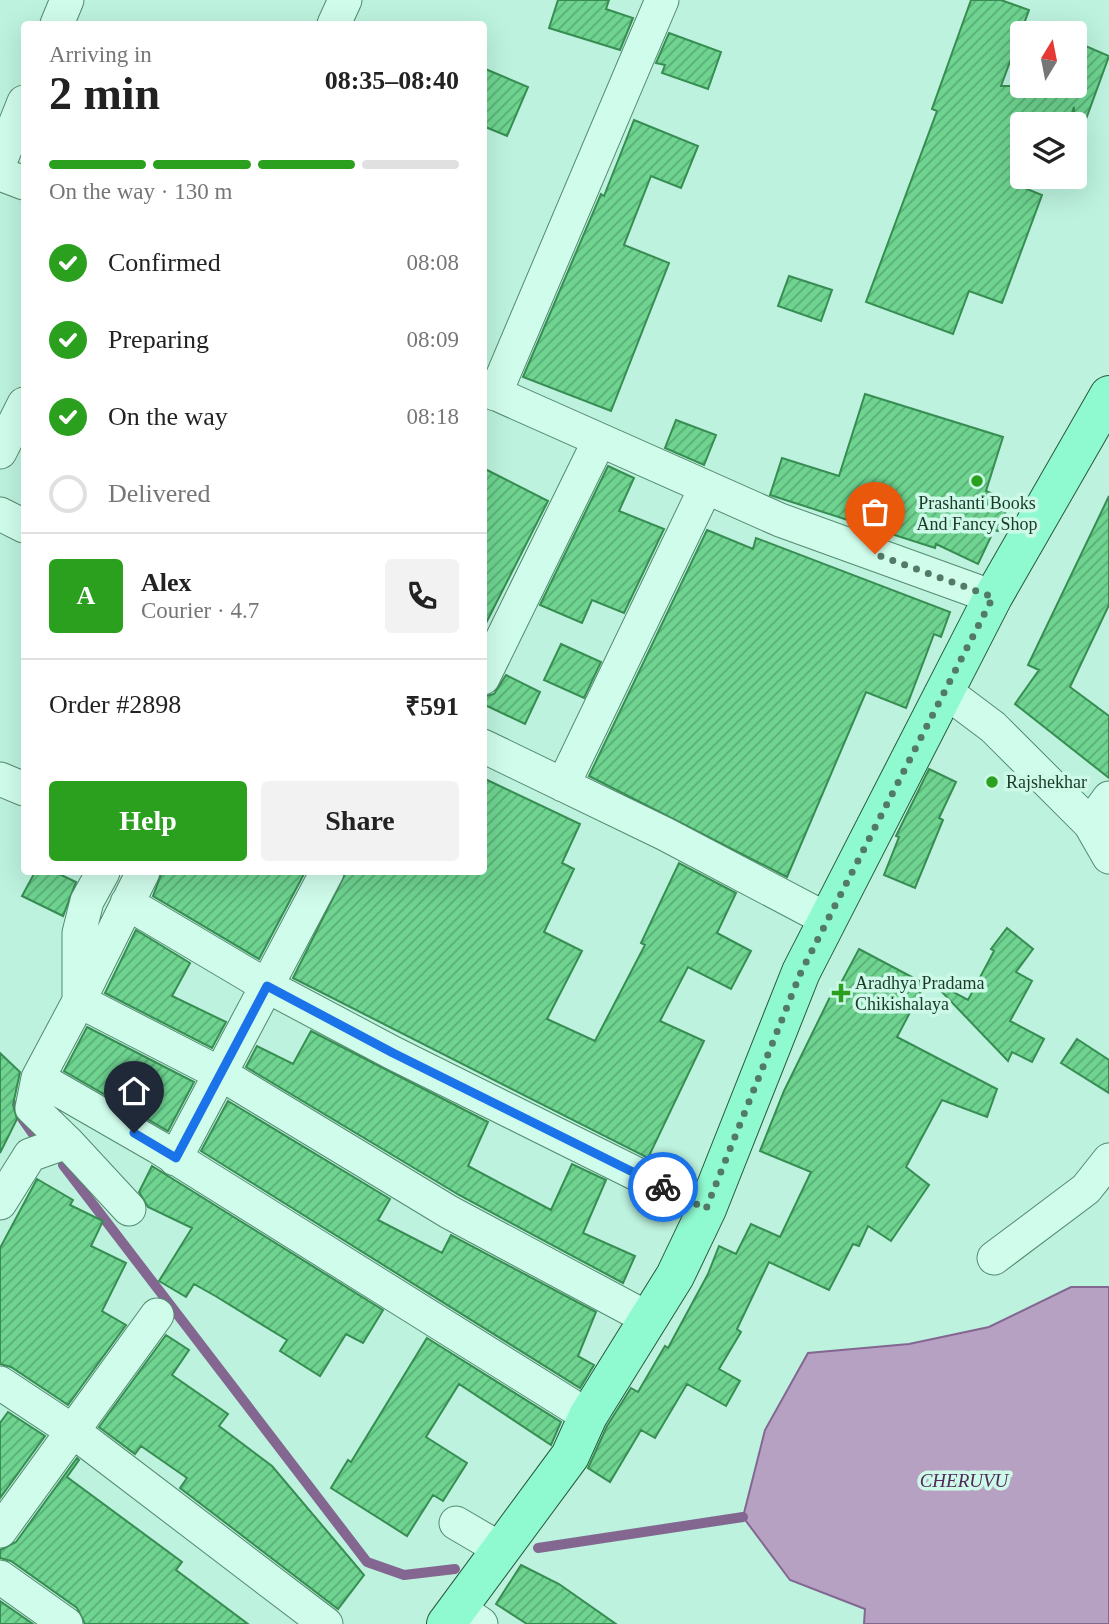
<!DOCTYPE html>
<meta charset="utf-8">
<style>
body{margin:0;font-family:"Times New Roman",serif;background:#f2f2f2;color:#222;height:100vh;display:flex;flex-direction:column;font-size:26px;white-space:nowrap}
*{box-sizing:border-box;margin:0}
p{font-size:23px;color:#767676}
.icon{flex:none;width:38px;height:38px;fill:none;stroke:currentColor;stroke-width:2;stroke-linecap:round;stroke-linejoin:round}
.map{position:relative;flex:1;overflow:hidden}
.details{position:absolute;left:21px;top:21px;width:466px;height:854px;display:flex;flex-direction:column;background:#fff;border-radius:7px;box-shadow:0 7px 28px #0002}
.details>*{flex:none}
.needle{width:46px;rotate:10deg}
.controls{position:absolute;left:1010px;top:21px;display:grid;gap:14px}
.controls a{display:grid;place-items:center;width:77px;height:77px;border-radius:7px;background:#fff;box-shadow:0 7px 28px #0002;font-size:35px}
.pin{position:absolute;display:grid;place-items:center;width:60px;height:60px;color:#fff;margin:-72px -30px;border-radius:50% 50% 50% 0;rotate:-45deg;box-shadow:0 0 7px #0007}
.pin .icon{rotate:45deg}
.courier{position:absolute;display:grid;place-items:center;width:70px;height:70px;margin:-35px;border:5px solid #1a73e8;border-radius:50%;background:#fff;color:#222;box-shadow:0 2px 9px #0007}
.headline em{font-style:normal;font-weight:700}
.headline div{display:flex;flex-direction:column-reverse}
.headline{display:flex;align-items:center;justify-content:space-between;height:119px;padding:0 28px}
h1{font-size:46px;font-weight:700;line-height:52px}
.bar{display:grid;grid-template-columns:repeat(4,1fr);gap:10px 7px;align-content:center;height:84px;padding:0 28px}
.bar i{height:9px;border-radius:5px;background:#e0e0e0}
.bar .on{background:#2aa01e}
.bar p{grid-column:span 4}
.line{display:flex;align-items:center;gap:18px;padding:0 28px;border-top:2px solid #e0e0e0}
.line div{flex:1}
.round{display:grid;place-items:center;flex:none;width:74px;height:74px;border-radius:7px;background:#f2f2f2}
ol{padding:0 28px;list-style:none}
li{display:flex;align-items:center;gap:21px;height:77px}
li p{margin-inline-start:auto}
li .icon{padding:7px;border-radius:50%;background:#2aa01e;color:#fff;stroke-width:4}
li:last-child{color:#767676}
li i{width:38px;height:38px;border:4px solid #e0e0e0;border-radius:50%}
.cta{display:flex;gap:14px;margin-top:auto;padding:14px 28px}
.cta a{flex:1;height:80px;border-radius:7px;background:#2aa01e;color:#fff;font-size:28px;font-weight:700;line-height:80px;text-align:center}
.cta a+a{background:#f2f2f2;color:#222}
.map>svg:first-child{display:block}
.water{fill:#b6a1c3;stroke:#836791;stroke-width:2}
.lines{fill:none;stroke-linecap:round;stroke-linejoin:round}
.stream{stroke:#836791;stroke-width:10}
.building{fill:url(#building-hatch);stroke:#378d52;stroke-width:2}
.minor-casing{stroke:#548b6d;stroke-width:35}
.major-casing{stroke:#29583b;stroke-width:40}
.minor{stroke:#d0fceb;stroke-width:33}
.major{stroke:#8ffad0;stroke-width:38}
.done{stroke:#537a67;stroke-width:7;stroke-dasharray:0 12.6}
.route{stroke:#1a73e8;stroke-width:9}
.poi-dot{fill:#2aa01e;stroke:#cdf9e8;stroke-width:2.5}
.labels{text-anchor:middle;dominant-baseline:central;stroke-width:7;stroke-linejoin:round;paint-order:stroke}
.poi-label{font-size:18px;fill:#1a3927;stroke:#cdf9e8;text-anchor:start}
.water-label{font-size:19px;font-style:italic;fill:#53285a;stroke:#cdf9e8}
</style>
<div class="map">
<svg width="1109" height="1624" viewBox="0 0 1109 1624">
<defs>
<pattern id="building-hatch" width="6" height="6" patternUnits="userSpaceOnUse" patternTransform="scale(1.75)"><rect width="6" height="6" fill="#6ed490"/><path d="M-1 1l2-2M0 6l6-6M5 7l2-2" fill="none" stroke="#5aad76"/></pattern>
</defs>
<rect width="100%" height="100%" fill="#bcf2de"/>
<!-- water -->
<path class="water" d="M 1071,1287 L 1109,1287 L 1109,1624 L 864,1624 L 865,1609 L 790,1580 L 743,1517 L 765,1430 L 808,1353 L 909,1344 L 989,1327 Z"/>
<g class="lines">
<!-- stream -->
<path class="stream" d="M 0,1087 L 35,1137
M 63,1165 L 367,1562 L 404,1575 L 455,1569
M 538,1548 L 743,1517"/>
</g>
<!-- building -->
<path class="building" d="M 558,0 L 609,0 L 606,9 L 633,18 L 620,50 L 549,28 Z
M 971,0 L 1001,0 L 1029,10 L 1001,86 L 1074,86 L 1074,41 L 1109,56 L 1078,141 L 1074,140 L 1074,107 L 1068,124 L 1022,124 L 1022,187 L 1042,195 L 1002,303 L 969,291 L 953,334 L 866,302 L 937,111 L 932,109 Z
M 669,33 L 721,52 L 708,89 L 662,73 L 665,65 L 656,63 Z
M 483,68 L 528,87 L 507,136 L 483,126 Z
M 634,120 L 698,146 L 681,188 L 651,176 L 624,245 L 669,263 L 611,411 L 523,377 L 601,194 L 604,196 Z
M 789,276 L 832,290 L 821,321 L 778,306 Z
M 865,394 L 1003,437 L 986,491 L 1010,501 L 998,531 L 994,530 L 978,564 L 936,544 L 935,548 L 770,495 L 782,458 L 839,476 Z
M 676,420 L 716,435 L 704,465 L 665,448 Z
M 608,466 L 634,478 L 619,511 L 664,529 L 624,613 L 592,600 L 582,623 L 540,605 Z
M 483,468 L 548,501 L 483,629 Z
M 1109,496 L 1109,605 L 1070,687 L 1109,716 L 1109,778 L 1015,704 L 1039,670 L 1028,665 Z
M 707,530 L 753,549 L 756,538 L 950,612 L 941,637 L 934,634 L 906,708 L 866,692 L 787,877 L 589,776 Z
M 561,644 L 601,662 L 584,698 L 544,680 Z
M 506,675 L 540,692 L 525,724 L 483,704 L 483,697 L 494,694 Z
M 929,769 L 956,782 L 939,818 L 943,820 L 915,888 L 884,875 L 899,837 L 896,836 Z
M 483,778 L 580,824 L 562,863 L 574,869 L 544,932 L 582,951 L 547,1019 L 595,1041 L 645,945 L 641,943 L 679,863 L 736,893 L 717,933 L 751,951 L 731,989 L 688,967 L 660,1021 L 704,1041 L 648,1158 L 293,978 L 346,872 L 483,872 Z
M 35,872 L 55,872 L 76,882 L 63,916 L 22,896 Z
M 162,872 L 305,872 L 259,959 L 153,896 Z
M 1007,928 L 1033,949 L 1016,972 L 1032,981 L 1010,1021 L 1044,1039 L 1032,1062 L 1012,1052 L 1008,1061 L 941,991 L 944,987 L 968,1000 L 994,951 L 991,949 Z
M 136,930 L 190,963 L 172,996 L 226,1022 L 212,1048 L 105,993 Z
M 859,949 L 925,984 L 897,1037 L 997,1089 L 987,1117 L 942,1100 L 906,1167 L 929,1185 L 891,1241 L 868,1226 L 859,1246 L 853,1244 L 829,1290 L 769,1262 L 737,1329 L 741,1332 L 719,1369 L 740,1381 L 726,1406 L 687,1384 L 655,1438 L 641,1430 L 610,1482 L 588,1468 L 607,1426 L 631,1388 L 638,1392 L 665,1346 L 668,1348 L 708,1274 L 719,1246 L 736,1254 L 751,1224 L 780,1237 L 811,1172 L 760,1151 L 784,1091 L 831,995 L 834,996 Z
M 87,1027 L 194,1082 L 168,1131 L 64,1071 Z
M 311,1031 L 488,1122 L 468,1166 L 551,1210 L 572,1164 L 606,1180 L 583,1233 L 635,1256 L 623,1283 L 459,1195 L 246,1067 L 257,1046 L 293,1064 Z
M 1077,1039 L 1109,1060 L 1109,1093 L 1061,1063 Z
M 0,1053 L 20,1072 L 13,1105 L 17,1119 L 0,1153 Z
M 228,1101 L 390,1199 L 378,1220 L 442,1253 L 451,1235 L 596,1312 L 578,1356 L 594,1365 L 580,1388 L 201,1151 Z
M 152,1166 L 383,1310 L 363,1343 L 346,1334 L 320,1376 L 280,1351 L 287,1340 L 217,1297 L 194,1284 L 186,1297 L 159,1281 L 192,1228 L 148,1207 L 139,1192 Z
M 37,1179 L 73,1200 L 70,1205 L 103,1221 L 91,1246 L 126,1263 L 102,1311 L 126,1325 L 68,1405 L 11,1367 L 0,1364 L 0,1248 Z
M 166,1335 L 189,1350 L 172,1375 L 228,1414 L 219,1426 L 272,1466 L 364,1575 L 338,1609 L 180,1488 L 187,1478 L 141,1446 L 135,1454 L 99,1427 Z
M 427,1338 L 561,1422 L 551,1445 L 459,1384 L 426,1437 L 467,1463 L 443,1501 L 433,1495 L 407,1536 L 331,1488 L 348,1460 L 351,1462 Z
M 8,1412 L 45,1436 L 0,1498 L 0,1423 Z
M 77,1458 L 79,1460 L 67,1477 L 182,1562 L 176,1570 L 248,1624 L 85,1624 L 77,1608 L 11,1561 L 0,1558 L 0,1550 L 16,1542 Z
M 521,1565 L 559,1584 L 616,1624 L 527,1624 L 496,1604 Z
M 0,1601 L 33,1624 L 0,1624 Z"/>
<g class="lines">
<defs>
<path id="minor" d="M 57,24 L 67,0
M 334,24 L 345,0
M 0,162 L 24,102
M 0,174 L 24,183
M 483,388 L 780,520 L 993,597
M 495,394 L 662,0
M 0,452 L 24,404
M 0,514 L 24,526
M 483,678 L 599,441
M 945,691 L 993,727 L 1090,824 L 1109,857
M 483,746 L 665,834 L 828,920
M 0,779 L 24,789
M 563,785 L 706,487
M 1090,824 L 1109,798
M 143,872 L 79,1001 L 221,1074 L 449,1212 L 649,1319
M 127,903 L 267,986 L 393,1053 L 707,1209
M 38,1078 L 158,1147 L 588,1416
M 67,1142 L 129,1209
M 175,1159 L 327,872
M 0,1203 L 30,1155 L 67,1142 L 32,1108 L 38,1078 L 79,1001 L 79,933 L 87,901 L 103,872
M 994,1258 L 1086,1189 L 1109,1160
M 0,1383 L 74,1432 L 326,1624
M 456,1523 L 502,1550
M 0,1531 L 157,1315
M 0,1577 L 66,1624
M 459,1609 L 481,1624"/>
<path id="major" d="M 446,1624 L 570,1456 L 588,1416 L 675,1276 L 707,1209 L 801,972 L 993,597 L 1109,395"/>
</defs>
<!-- minor casing -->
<use href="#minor" class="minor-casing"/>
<!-- major casing -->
<use href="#major" class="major-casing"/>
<!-- minor -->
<use href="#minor" class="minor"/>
<!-- major -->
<use href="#major" class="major"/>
</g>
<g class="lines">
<!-- done -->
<path class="done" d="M 663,1187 L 706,1209 L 801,972 L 993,597 L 875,554"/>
<!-- route -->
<path class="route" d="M 134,1133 L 176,1158 L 267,986 L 393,1053 L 663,1187"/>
</g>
<!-- markers -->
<g class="poi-dot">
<circle cx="977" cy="481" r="7"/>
<circle cx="992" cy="782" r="7"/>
<path d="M837.5 982.5h7v7h7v7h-7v7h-7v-7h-7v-7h7z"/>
</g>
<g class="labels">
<!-- poi labels -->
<g class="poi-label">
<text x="977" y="503" text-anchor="middle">Prashanti Books<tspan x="977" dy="21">And Fancy Shop</tspan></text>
<text x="1006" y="782">Rajshekhar</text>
<text x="855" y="983">Aradhya Pradama<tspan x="855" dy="21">Chikishalaya</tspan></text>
</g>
<!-- water labels -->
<g class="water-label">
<text x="964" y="1480">CHERUVU</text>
</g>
</g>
</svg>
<div class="controls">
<a><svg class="needle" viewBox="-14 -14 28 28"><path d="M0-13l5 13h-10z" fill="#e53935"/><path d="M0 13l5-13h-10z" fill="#767676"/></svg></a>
<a><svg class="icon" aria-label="layers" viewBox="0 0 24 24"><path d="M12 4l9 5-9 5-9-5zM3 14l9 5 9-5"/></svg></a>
</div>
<div class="pin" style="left:875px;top:554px;background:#ea580c"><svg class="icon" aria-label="bag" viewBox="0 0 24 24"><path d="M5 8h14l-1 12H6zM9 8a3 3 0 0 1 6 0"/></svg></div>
<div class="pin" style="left:134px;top:1133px;background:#1f2937"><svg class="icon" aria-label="home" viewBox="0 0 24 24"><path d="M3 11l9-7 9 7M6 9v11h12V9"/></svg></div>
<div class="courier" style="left:663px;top:1187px"><svg class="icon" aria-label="bike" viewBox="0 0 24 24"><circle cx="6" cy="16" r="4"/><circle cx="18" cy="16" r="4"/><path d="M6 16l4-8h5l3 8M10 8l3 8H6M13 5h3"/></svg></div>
<section class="details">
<div class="headline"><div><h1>2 min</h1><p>Arriving in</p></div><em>08:35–08:40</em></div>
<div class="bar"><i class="on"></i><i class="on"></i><i class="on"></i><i></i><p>On the way · 130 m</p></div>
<ol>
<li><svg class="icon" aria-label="check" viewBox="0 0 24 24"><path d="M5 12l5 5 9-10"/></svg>Confirmed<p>08:08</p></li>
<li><svg class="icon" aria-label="check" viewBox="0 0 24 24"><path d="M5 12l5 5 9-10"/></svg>Preparing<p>08:09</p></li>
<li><svg class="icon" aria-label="check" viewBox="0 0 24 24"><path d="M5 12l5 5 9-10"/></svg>On the way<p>08:18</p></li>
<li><i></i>Delivered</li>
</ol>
<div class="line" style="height:126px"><b class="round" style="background:#2aa01e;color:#fff">A</b><div><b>Alex</b><p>Courier · 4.7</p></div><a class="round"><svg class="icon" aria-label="phone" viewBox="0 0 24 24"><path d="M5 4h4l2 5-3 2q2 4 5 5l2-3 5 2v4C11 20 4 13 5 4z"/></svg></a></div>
<div class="line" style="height:91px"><div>Order #2898</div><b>₹591</b></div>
<div class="cta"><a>Help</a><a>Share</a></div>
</section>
</div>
